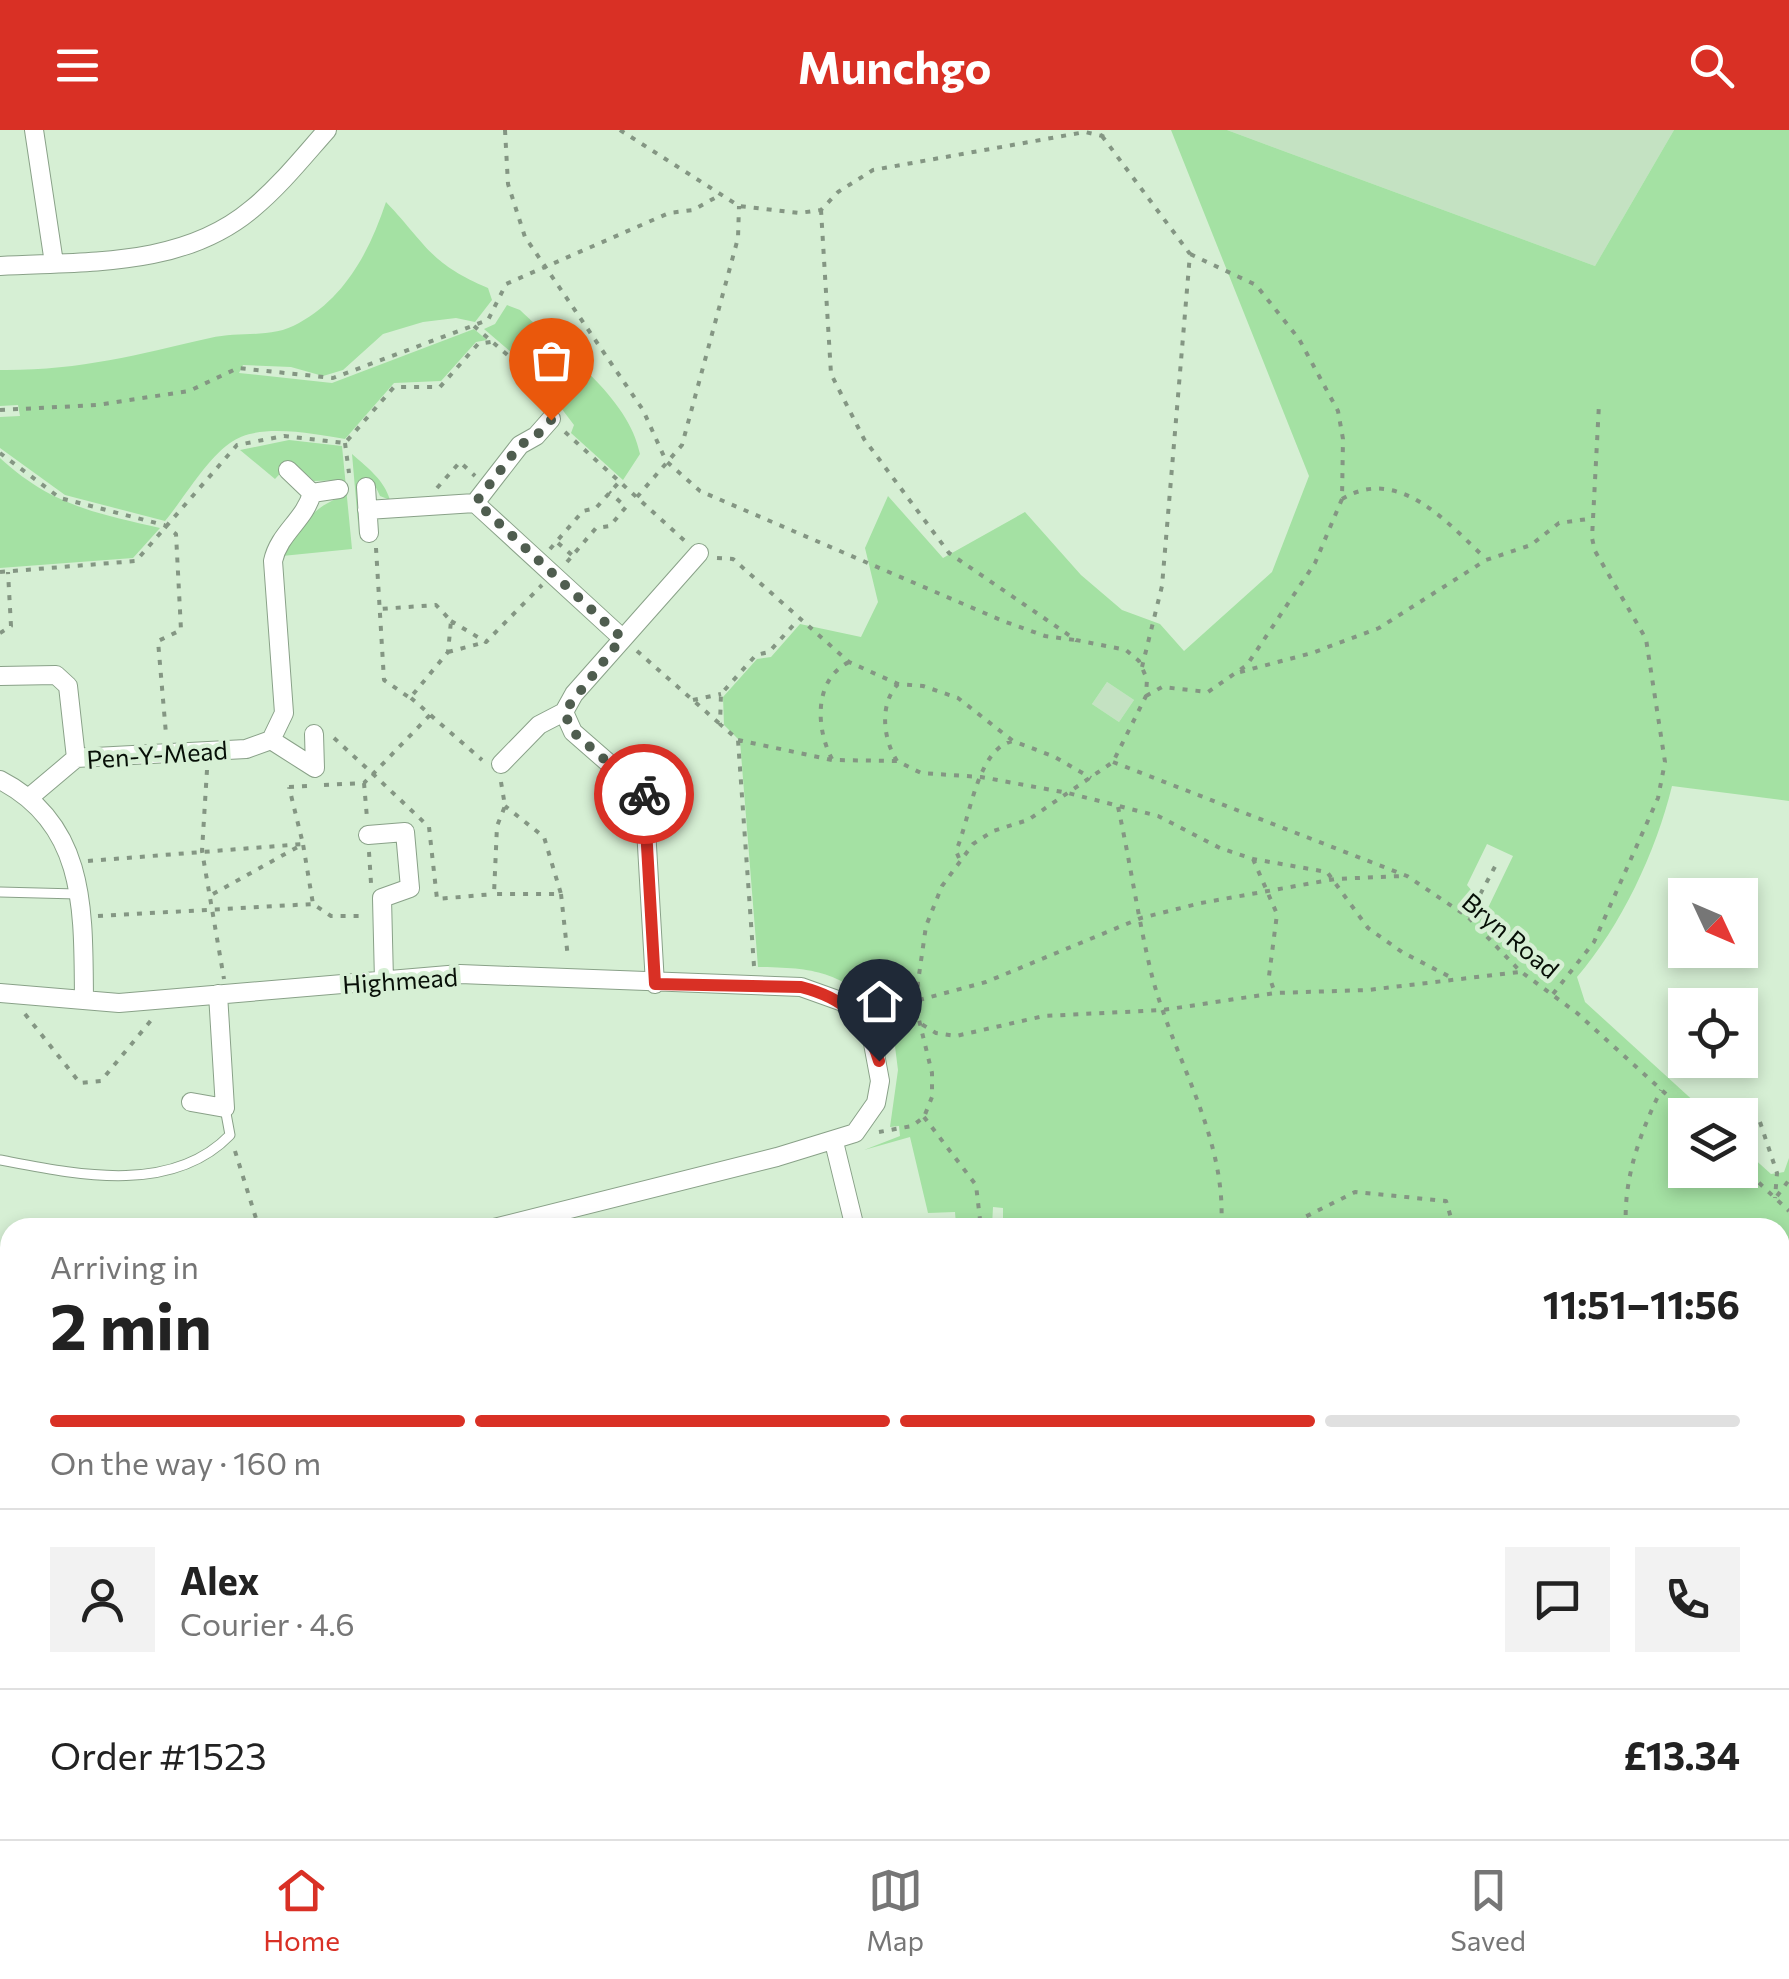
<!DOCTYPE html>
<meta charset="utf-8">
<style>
body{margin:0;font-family:Commissioner,sans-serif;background:#f2f2f2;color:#222;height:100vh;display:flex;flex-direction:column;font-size:38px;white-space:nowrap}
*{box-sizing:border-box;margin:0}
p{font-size:32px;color:#767676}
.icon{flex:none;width:55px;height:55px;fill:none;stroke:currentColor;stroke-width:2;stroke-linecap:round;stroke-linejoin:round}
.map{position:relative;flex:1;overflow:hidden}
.sheet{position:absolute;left:0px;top:1088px;width:1790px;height:622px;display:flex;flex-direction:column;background:#fff;border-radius:30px 30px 0 0;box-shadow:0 5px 15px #0003}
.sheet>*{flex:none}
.needle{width:65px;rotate:134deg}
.tools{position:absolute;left:1668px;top:748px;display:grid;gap:20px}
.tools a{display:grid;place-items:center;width:90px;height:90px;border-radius:0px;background:#fff;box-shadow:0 5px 15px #0003;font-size:50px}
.pin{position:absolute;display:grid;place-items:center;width:85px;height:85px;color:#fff;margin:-102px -42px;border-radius:50% 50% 50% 0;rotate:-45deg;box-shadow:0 0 10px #0007}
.pin .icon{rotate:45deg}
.courier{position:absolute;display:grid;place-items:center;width:100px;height:100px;margin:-50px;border:8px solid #d93025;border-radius:50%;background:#fff;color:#222;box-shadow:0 2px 12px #0007}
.head em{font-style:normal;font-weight:700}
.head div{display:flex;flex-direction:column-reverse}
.head{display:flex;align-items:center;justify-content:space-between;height:170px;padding:0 50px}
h1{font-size:65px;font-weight:700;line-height:75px}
.bar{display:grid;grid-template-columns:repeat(4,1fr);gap:15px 10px;align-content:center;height:120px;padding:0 50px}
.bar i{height:12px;border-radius:8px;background:#e0e0e0}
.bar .current{background:#d93025}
.bar p{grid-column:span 4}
.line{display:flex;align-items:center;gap:25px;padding:0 50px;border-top:2px solid #e0e0e0}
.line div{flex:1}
.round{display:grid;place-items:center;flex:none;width:105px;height:105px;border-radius:0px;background:#f2f2f2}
header{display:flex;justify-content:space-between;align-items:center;height:130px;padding:0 50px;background:#d93025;color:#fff;font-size:45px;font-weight:700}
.tabs{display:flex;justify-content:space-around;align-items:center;height:140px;border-top:2px solid #e0e0e0;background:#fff;font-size:28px;color:#767676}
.tabs a{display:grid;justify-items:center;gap:5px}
.tabs .current{color:#d93025}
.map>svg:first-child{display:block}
.built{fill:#c4e2c2}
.green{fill:#a4e1a3;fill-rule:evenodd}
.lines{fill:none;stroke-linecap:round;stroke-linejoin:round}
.lane-casing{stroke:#89a188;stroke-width:11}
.street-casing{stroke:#89a188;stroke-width:20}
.path{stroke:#849683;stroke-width:4;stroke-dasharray:5 8;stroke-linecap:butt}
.lane{stroke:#fff;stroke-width:9}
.street{stroke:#fff;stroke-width:18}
.done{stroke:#4f5d4f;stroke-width:10;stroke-dasharray:0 18}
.route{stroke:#d93025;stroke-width:12}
.labels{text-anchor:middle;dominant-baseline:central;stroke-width:9;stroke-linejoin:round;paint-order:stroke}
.street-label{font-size:25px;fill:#070f07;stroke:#d6efd4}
</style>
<header><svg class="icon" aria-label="menu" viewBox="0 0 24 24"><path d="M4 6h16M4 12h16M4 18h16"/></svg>Munchgo<svg class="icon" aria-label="search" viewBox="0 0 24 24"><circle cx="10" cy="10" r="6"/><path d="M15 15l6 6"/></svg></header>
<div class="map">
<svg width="1789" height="1709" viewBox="0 0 1789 1709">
<rect width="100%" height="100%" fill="#d6efd4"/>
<!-- built -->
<path class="built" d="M 1227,0 L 1674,0 L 1595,136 Z
M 1107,552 L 1134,570 L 1119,592 L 1092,574 Z
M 10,1251 L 10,1577 L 0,1579 L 0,1253 Z"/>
<!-- green -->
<path class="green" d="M 1171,0 L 1227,0 L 1595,136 L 1674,0 L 1789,0 L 1789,671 L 1672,656 C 1656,722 1621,796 1577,847 L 1585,872 L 1709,985 L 1685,985 L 1685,1040 L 1740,1040 L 1740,1016 L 1771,1044 L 1784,1042 L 1789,1028 L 1789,1694 L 1780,1698 L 1780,1098 L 1003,1098 L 1003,1078 L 993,1077 L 992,1096 L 956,1095 L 955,1082 L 928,1083 L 910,1007 L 864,1020 L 900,1006 L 899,996 L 890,997 L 898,940 L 893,901 L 900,896 L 892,883 L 885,886 C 841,842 819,838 758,837 L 740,611 L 724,595 L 723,567 L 757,529 L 771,527 L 800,494 L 861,507 L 878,472 L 865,418 L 888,366 L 943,428 L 1025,382 L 1081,445 L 1122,480 L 1160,494 L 1184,521 L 1272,442 L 1309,346 ZM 1107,552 L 1134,570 L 1119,592 L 1092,574 ZM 1487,714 L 1513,726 L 1487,780 L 1468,769 L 1472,761 L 1467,755 Z
M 386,72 C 427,115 429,133 488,158 L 492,170 L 475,192 L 456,188 L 423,192 L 383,204 L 343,240 L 323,246 L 291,237 L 243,235 L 239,243 L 332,253 L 474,199 L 487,210 L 476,212 L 441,251 L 394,253 L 345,309 C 314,304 258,292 230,313 C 205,331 185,367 165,391 L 65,365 L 0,318 L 0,287 L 20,286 L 18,275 L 0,276 L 0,240 C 77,241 136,225 210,208 C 240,201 272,209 299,193 C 346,167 370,120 386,72 Z
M 507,175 L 520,180 C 561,220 629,267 640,324 L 623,350 L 571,303 L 574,295 L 552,266 L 554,259 L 484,199 L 495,194 Z
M 289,310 L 342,316 L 352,419 L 282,426 C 293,401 317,373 343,367 L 342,350 L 314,351 L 292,331 L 275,349 L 240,320 Z
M 352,324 C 369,339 384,350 390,370 L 380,366 L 373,351 L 357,352 L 359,404 Z
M 0,328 C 51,375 95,383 160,398 L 133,428 L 0,438 Z
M 10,1577 L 10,1700 L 97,1700 L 99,1709 L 0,1709 L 0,1579 Z
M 906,1700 L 1776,1700 L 1762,1709 L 908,1709 Z"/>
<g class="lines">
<defs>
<path id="lane" d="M 0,762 L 77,764
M 0,1030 C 74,1044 171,1066 230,1005 L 225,978"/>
<path id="street" d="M 34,0 L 54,133
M 0,136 C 86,131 182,138 252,79 C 280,56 303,27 327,0
M 288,340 L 312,363
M 366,357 L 369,403
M 312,363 L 339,359
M 475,373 L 520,315 L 536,306 L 551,289
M 367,380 L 475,373 L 622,508
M 0,546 L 56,545 L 68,556 L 76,628
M 271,610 L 315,638 L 314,604
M 501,634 L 539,595 L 564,582
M 0,650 C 88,695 83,784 84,870
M 31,666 L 76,628 L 246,619 L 271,610 L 284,583 L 273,431 C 279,403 305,390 312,363
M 368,705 L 405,702 L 410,758 L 382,768 L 384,851
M 655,854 L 644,664 L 573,602 L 564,582 L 574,564 L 699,423
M 0,863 L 119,873 L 460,844 L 801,857 L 843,872 L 872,908 L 880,951 L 876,973 L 855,1003 L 777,1027 L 494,1098
M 191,972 L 225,978 L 218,864
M 834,1012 L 855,1098
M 0,1220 L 10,1217
M 185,1700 L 188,1709
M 807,1700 L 810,1709
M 223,1709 L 240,1700"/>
</defs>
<!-- lane casing -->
<use href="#lane" class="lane-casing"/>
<!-- street casing -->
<use href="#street" class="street-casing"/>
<!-- path -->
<path class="path" d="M 505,0 L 508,54 L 525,107 L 643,280 L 666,331 L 700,361 L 1003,491 L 1045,506 L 1075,510
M 620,0 L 739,76 L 799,83 L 821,80 L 838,62 L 873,40 L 1085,2 L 1102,6 L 1105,0
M 1102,6 L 1190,124 L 1162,456 L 1142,537
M 821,80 L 831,244 L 864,309 L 949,423 L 1076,510 L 1126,520 L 1139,531 L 1147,549 L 1146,566 L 1113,632 L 1028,690 L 993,701 L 973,714 L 942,756 L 926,796 L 918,852 L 919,890 L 932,943 L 932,967 L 924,987 L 912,996 L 879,1002
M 474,196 L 550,262 L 538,275
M 0,280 L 97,275 L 189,261 L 238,238 L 333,248 L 488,190 L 506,154 L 669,83 L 693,80 L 722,64
M 565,302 L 687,413
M 345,313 L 349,343
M 0,323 L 60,368 L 164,395 L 176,404 L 181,500 L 158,511 L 166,604
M 437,358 L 460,332 L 475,346
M 637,367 L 682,315 L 738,108 L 739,76
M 1342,369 C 1398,335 1447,392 1485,428
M 558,413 L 573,426
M 376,418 L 384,550 L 410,568 L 448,522 L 451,491 L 436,475 L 380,479
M 550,419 L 583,381 L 596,378 L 620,351
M 717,428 L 733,429 L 849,532 L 898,554 L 923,556 L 958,568 L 1013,611 L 1055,627 L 1091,648
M 567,432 L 596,398 L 610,396 L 626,377 L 609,362
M 0,442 L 136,431 L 237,315 L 284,306 L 345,313 L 394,257 L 440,257 L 478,214 L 491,212
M 451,491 L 486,512 L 542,455
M 0,503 L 11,496 L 8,442
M 637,521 L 720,594
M 448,522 L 486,512
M 1240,542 L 1312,523 L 1379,498 L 1486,430 L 1531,415 L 1559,393 L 1588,389
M 1146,566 L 1162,557 L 1208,562 L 1247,535 L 1315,433 L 1342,369 L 1343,309 L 1338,281 L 1299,209 L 1256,155 L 1190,124
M 411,568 L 482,630
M 693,570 L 721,564
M 334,608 L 373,644 L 430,585
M 738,610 L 832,630 L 897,631 L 921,643 L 981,647 L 1068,663 L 1158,686 L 1220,718 L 1253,729 L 1327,742 L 1368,798 L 1402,822 L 1454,849
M 832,629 C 816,599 813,550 849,532
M 897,631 C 883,609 879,574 898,554
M 1113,632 L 1407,746 L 1468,787 L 1520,841 L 1577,883 L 1689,985
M 207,640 L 202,721 L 224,849
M 501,652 L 505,676 L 497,696 L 494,764 L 561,764 L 544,707 L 505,676
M 364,653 L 367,688
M 324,655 L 364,653 L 373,644 L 429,697 L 437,769 L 494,764
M 289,657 L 309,656
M 1118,677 C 1130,731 1138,788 1151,842 C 1172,927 1228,1008 1221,1098
M 369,722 L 371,753
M 959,728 L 956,721 C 970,689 977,618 1013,611
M 1253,729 L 1277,784 L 1269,846 L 1275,863
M 88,731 L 303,714 L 289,657
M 213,764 L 303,714 L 313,774 L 331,786 L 366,786
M 561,764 L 568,828
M 98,786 L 313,774
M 1468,787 L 1498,731
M 754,836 L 738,610 L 720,594 L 721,564 L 756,525 L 769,522 L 798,490
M 1553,864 L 1594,812 L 1658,668 L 1665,632 L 1646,509 L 1595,421 L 1592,408 L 1599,274
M 919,870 L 986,852 L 1141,788 L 1201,773 L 1335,749 L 1402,746
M 900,881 L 936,903 L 956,906 L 1044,886 L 1163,880 L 1275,863 L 1368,860 L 1519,842
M 25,884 L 80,953 L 101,951 L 153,888
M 887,901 L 895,895 L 890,887 L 916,856
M 924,987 L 976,1055 L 981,1098
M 1760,992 L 1777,1043 L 1775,1068
M 235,1021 L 259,1098
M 1740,1035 L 1789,1081
M 1777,1066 L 1789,1050
M 1283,1098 L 1355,1062 L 1446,1071 L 1454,1098
M 1626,1098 C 1623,1049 1640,1003 1661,960
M 1780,1490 L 1789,1482
M 0,1593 L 10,1592
M 1780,1621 L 1789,1645
M 1280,1709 L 1286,1700
M 1398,1709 L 1399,1700"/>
<!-- lane -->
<use href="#lane" class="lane"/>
<!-- street -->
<use href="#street" class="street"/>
</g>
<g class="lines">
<!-- done -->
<path class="done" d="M 551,290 L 536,306 L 520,315 L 476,372 L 622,508 L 564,582 L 573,602 L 644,664"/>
<!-- route -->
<path class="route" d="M 644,664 L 655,854 L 801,857 C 844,868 866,888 879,931"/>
</g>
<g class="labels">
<!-- street labels -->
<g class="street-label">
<text transform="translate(157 624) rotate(-4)">Pen-Y-Mead</text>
<text transform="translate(1511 805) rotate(40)">Bryn Road</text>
<text transform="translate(400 850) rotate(-4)">Highmead</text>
</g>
</g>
</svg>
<div class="tools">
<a><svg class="needle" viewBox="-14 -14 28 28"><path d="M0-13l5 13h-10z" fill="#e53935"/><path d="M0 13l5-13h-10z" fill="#767676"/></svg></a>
<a><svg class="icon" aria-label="locate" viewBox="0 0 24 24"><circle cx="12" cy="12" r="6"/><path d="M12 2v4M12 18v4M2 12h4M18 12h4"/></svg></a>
<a><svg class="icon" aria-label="layers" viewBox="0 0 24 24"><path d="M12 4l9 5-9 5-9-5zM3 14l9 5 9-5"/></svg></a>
</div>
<div class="pin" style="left:551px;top:290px;background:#ea580c"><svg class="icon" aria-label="bag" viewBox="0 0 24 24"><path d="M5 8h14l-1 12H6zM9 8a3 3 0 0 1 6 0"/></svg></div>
<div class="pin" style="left:879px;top:931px;background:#1f2937"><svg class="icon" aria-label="home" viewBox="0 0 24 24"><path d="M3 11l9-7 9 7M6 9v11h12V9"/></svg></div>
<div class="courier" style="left:644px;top:664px"><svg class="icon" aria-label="bike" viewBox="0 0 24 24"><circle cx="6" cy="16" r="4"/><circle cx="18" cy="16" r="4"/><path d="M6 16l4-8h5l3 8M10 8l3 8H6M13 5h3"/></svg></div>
<section class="sheet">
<div class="head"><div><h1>2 min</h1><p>Arriving in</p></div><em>11:51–11:56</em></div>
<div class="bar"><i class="current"></i><i class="current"></i><i class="current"></i><i></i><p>On the way · 160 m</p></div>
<div class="line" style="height:180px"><a class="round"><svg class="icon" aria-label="person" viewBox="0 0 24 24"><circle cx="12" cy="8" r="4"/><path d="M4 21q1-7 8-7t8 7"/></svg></a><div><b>Alex</b><p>Courier · 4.6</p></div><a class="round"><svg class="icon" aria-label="chat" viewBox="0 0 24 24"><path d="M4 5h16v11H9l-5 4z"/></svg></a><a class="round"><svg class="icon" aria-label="phone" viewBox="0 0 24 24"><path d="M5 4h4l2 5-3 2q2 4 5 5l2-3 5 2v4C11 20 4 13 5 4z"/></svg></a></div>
<div class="line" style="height:130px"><div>Order #1523</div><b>£13.34</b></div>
</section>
</div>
<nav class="tabs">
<a class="current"><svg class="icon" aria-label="home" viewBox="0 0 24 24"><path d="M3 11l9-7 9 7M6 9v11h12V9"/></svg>Home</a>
<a><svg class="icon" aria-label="map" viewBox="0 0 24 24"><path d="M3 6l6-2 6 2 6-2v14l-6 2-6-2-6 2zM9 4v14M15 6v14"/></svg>Map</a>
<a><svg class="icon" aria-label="saved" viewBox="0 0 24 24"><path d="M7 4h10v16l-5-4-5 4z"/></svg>Saved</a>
</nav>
